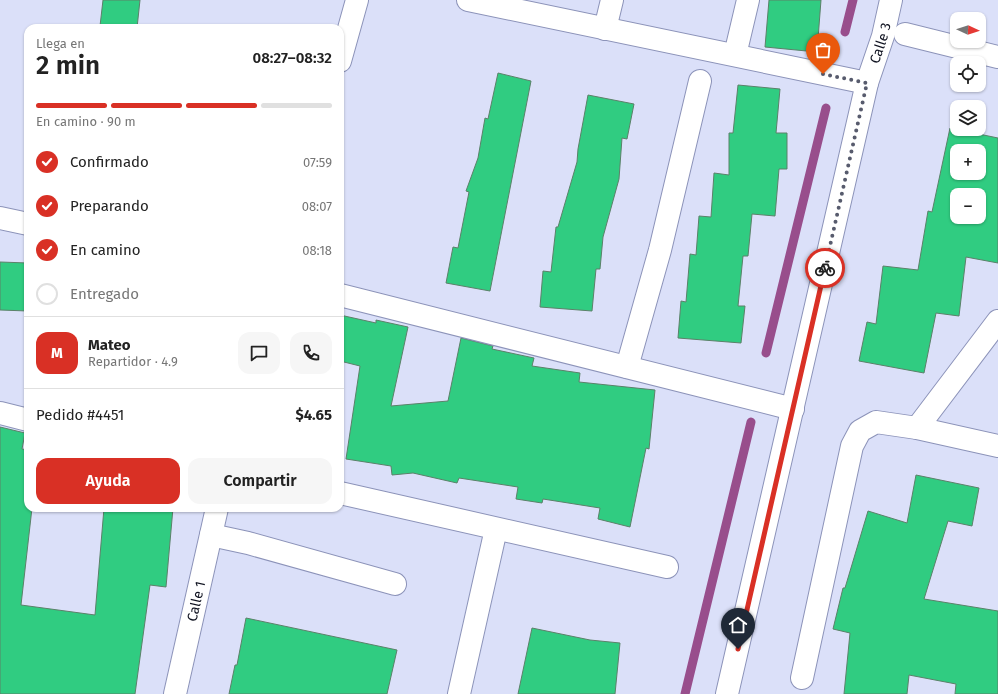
<!DOCTYPE html>
<html lang="es">
<meta charset="utf-8">
<style>
body{margin:0;font-family:"Fira Sans",sans-serif;background:#f6f6f6;color:#222;height:100vh;display:flex;flex-direction:column;font-size:15px;white-space:nowrap}
*{box-sizing:border-box;margin:0}
p{font-size:13px;color:#767676}
.icon{flex:none;width:22px;height:22px;fill:none;stroke:currentColor;stroke-width:2;stroke-linecap:round;stroke-linejoin:round}
.map{position:relative;flex:1;overflow:hidden}
.panel{position:absolute;left:24px;top:24px;width:320px;height:488px;display:flex;flex-direction:column;background:#fff;border-radius:12px;box-shadow:0 1px 3px #0004}
.panel>*{flex:none}
.needle{width:26px;rotate:93deg}
.buttons{position:absolute;left:950px;top:12px;display:grid;gap:8px}
.buttons a{display:grid;place-items:center;width:36px;height:36px;border-radius:8px;background:#fff;box-shadow:0 1px 3px #0004;font-size:20px}
.pin{position:absolute;display:grid;place-items:center;width:34px;height:34px;color:#fff;margin:-41px -17px;border-radius:50% 50% 50% 0;rotate:-45deg;box-shadow:0 0 4px #0007}
.pin .icon{rotate:45deg}
.courier{position:absolute;display:grid;place-items:center;width:40px;height:40px;margin:-20px;border:3px solid #d93025;border-radius:50%;background:#fff;color:#222;box-shadow:0 1px 5px #0007}
.headline em{font-style:normal;font-weight:600}
.headline div{display:flex;flex-direction:column-reverse}
.headline{display:flex;align-items:center;justify-content:space-between;height:68px;padding:0 12px}
h1{font-size:26px;font-weight:600;line-height:30px}
.bar{display:grid;grid-template-columns:repeat(4,1fr);gap:6px 4px;align-content:center;height:48px;padding:0 12px}
.bar i{height:5px;border-radius:3px;background:#e0e0e0}
.bar .on{background:#d93025}
.bar p{grid-column:span 4}
.line{display:flex;align-items:center;gap:10px;padding:0 12px;border-top:1px solid #e0e0e0}
.line div{flex:1}
.round{display:grid;place-items:center;flex:none;width:42px;height:42px;border-radius:12px;background:#f6f6f6}
ol{padding:0 12px;list-style:none}
li{display:flex;align-items:center;gap:12px;height:44px}
li p{margin-inline-start:auto}
li .icon{padding:4px;border-radius:50%;background:#d93025;color:#fff;stroke-width:4}
li:last-child{color:#767676}
li i{width:22px;height:22px;border:2px solid #e0e0e0;border-radius:50%}
.primary-button{display:flex;gap:8px;margin-top:auto;padding:8px 12px}
.primary-button a{flex:1;height:46px;border-radius:12px;background:#d93025;color:#fff;font-size:16px;font-weight:600;line-height:46px;text-align:center}
.primary-button a+a{background:#f6f6f6;color:#222}
.map>svg:first-child{display:block}
.lines{fill:none;stroke-linecap:round;stroke-linejoin:round}
.stream{stroke:#984e8c;stroke-width:9}
.building{fill:#30cc81;stroke:#5b8169;fill-rule:evenodd}
.minor-casing{stroke:#8c93b9;stroke-width:24}
.minor{stroke:#fff;stroke-width:22}
.done{stroke:#575b6d;stroke-width:4;stroke-dasharray:0 7.2}
.route{stroke:#d93025;stroke-width:5}
.labels{text-anchor:middle;dominant-baseline:central;stroke-width:3;stroke-linejoin:round;paint-order:stroke}
.street-label{font-size:14px;fill:#101321;stroke:#fff}
</style>
<div class="map">
<svg width="998" height="694" viewBox="0 0 998 694">
<rect width="100%" height="100%" fill="#dbe0f9"/>
<g class="lines">
<!-- stream -->
<path class="stream" d="M 845,32 L 853,0
M 766,353 L 826,108
M 685,694 L 751,422"/>
</g>
<!-- building -->
<path class="building" d="M 103,0 L 140,0 L 137,28 L 100,26 Z
M 769,0 L 821,0 L 817,52 L 765,47 Z
M 498,73 L 531,81 L 490,291 L 446,283 L 453,247 L 458,248 L 469,192 L 466,191 L 478,158 L 485,118 L 488,119 Z
M 738,85 L 780,89 L 776,133 L 787,133 L 787,169 L 779,169 L 775,216 L 752,214 L 748,256 L 743,256 L 738,306 L 745,306 L 741,343 L 678,338 L 681,301 L 686,302 L 690,254 L 696,255 L 699,216 L 711,217 L 714,173 L 729,175 L 729,133 L 733,133 Z
M 588,95 L 634,104 L 627,139 L 622,138 L 619,179 L 603,237 L 600,269 L 596,269 L 592,311 L 540,307 L 543,271 L 551,272 L 556,227 L 558,227 L 577,162 L 578,149 Z
M 950,128 L 998,138 L 998,263 L 966,257 L 959,316 L 936,313 L 924,373 L 859,361 L 867,322 L 876,324 L 883,266 L 918,270 L 928,211 L 932,212 ZM 957,151 L 979,151 L 979,173 L 957,173 ZM 957,195 L 979,195 L 979,217 L 957,217 Z
M 0,262 L 28,263 L 28,311 L 0,310 Z
M 340,315 L 376,323 L 376,320 L 408,327 L 391,406 L 448,401 L 461,338 L 493,346 L 492,349 L 534,358 L 532,366 L 580,373 L 579,382 L 655,390 L 649,449 L 646,448 L 630,527 L 598,519 L 600,508 L 543,499 L 542,503 L 516,499 L 518,487 L 459,478 L 457,483 L 413,473 L 392,475 L 391,466 L 346,459 L 360,366 L 340,361 Z
M 0,427 L 25,433 L 22,449 L 28,450 L 28,508 L 32,508 L 21,605 L 95,615 L 104,508 L 173,508 L 166,587 L 150,585 L 135,694 L 0,694 Z
M 916,475 L 979,488 L 972,526 L 948,521 L 924,599 L 998,611 L 998,694 L 955,694 L 956,684 L 909,675 L 907,694 L 844,694 L 850,633 L 833,629 L 843,588 L 845,588 L 868,511 L 907,523 Z
M 246,618 L 397,650 L 387,694 L 229,694 L 235,665 L 237,665 Z
M 532,628 L 590,640 L 620,643 L 615,694 L 518,694 Z"/>
<g class="lines">
<defs>
<g id="minor">
<path d="M 468,0 L 867,83"/>
<path d="M 605,29 L 612,0"/>
<path d="M 905,34 L 998,57"/>
<path d="M 735,55 L 748,0"/>
<path d="M 340,61 L 357,0"/>
<path d="M 0,218 L 28,224"/>
<path d="M 340,295 L 793,409"/>
<path d="M 627,367 L 660,250 L 700,81"/>
<path d="M 0,413 L 28,420"/>
<path d="M 917,428 L 998,321"/>
<path d="M 340,493 L 667,567"/>
<path d="M 211,535 L 248,543 L 395,584"/>
<path d="M 802,678 L 852,446 L 860,431 L 876,422 L 917,428 L 998,446"/>
<path id="s1" d="M 175,694 L 217,508"/>
<path d="M 459,694 L 496,529"/>
<path id="s2" d="M 727,694 L 867,83 L 883,36 L 891,0"/>
</g>
</defs>
<!-- minor casing -->
<use href="#minor" class="minor-casing"/>
<!-- minor -->
<use href="#minor" class="minor"/>
</g>
<g class="lines">
<!-- done -->
<path class="done" d="M 823,74 L 867,83 L 825,268"/>
<!-- route -->
<path class="route" d="M 738,649 L 825,268"/>
</g>
<g class="labels">
<!-- street labels -->
<g class="street-label">
<text stroke="none"><textPath href="#s2" startOffset="669">Calle 3</textPath></text>
<text stroke="none"><textPath href="#s1" startOffset="95">Calle 1</textPath></text>
</g>
</g>
</svg>
<div class="buttons">
<a><svg class="needle" viewBox="-14 -14 28 28"><path d="M0-13l5 13h-10z" fill="#e53935"/><path d="M0 13l5-13h-10z" fill="#767676"/></svg></a>
<a><svg class="icon" aria-label="locate" viewBox="0 0 24 24"><circle cx="12" cy="12" r="6"/><path d="M12 2v4M12 18v4M2 12h4M18 12h4"/></svg></a>
<a><svg class="icon" aria-label="layers" viewBox="0 0 24 24"><path d="M12 4l9 5-9 5-9-5zM3 14l9 5 9-5"/></svg></a>
<a>+</a>
<a>−</a>
</div>
<div class="pin" style="left:823px;top:74px;background:#ea580c"><svg class="icon" aria-label="bag" viewBox="0 0 24 24"><path d="M5 8h14l-1 12H6zM9 8a3 3 0 0 1 6 0"/></svg></div>
<div class="pin" style="left:738px;top:649px;background:#1f2937"><svg class="icon" aria-label="home" viewBox="0 0 24 24"><path d="M3 11l9-7 9 7M6 9v11h12V9"/></svg></div>
<div class="courier" style="left:825px;top:268px"><svg class="icon" aria-label="bike" viewBox="0 0 24 24"><circle cx="6" cy="16" r="4"/><circle cx="18" cy="16" r="4"/><path d="M6 16l4-8h5l3 8M10 8l3 8H6M13 5h3"/></svg></div>
<section class="panel">
<div class="headline"><div><h1>2 min</h1><p>Llega en</p></div><em>08:27–08:32</em></div>
<div class="bar"><i class="on"></i><i class="on"></i><i class="on"></i><i></i><p>En camino · 90 m</p></div>
<ol>
<li><svg class="icon" aria-label="check" viewBox="0 0 24 24"><path d="M5 12l5 5 9-10"/></svg>Confirmado<p>07:59</p></li>
<li><svg class="icon" aria-label="check" viewBox="0 0 24 24"><path d="M5 12l5 5 9-10"/></svg>Preparando<p>08:07</p></li>
<li><svg class="icon" aria-label="check" viewBox="0 0 24 24"><path d="M5 12l5 5 9-10"/></svg>En camino<p>08:18</p></li>
<li><i></i>Entregado</li>
</ol>
<div class="line" style="height:72px"><b class="round" style="background:#d93025;color:#fff">M</b><div><b>Mateo</b><p>Repartidor · 4.9</p></div><a class="round"><svg class="icon" aria-label="chat" viewBox="0 0 24 24"><path d="M4 5h16v11H9l-5 4z"/></svg></a><a class="round"><svg class="icon" aria-label="phone" viewBox="0 0 24 24"><path d="M5 4h4l2 5-3 2q2 4 5 5l2-3 5 2v4C11 20 4 13 5 4z"/></svg></a></div>
<div class="line" style="height:52px"><div>Pedido #4451</div><b>$4.65</b></div>
<div class="primary-button"><a>Ayuda</a><a>Compartir</a></div>
</section>
</div>
